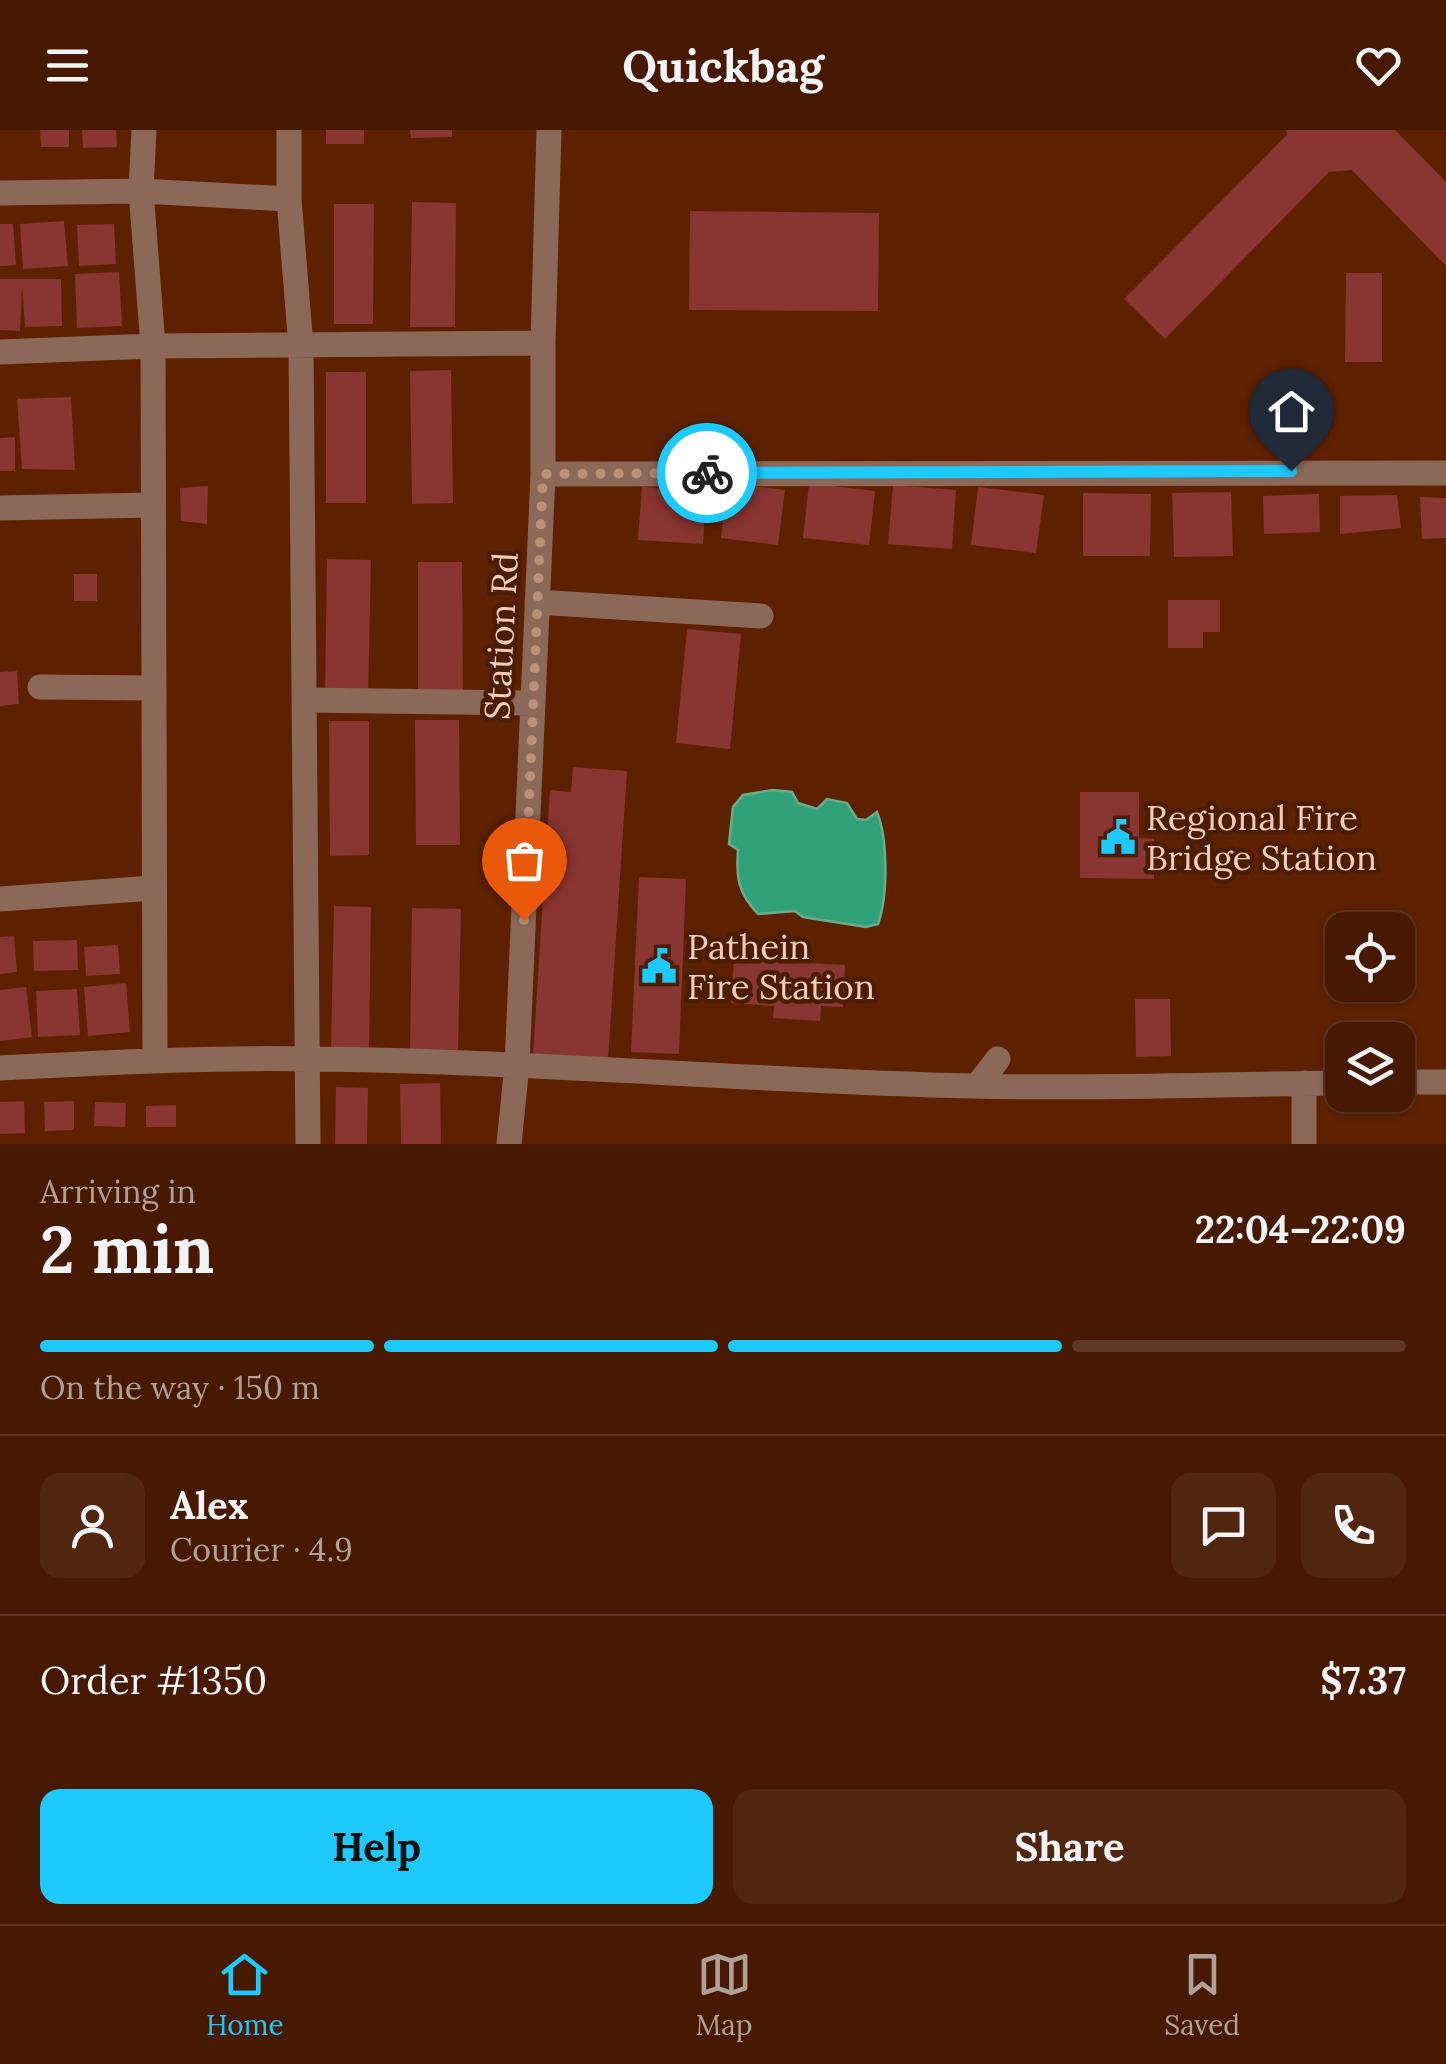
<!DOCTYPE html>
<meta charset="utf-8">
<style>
body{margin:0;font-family:Lora,serif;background:#50260f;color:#f1f3f6;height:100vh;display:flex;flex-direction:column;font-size:38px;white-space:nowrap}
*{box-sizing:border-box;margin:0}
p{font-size:32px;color:#b0a099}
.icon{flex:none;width:55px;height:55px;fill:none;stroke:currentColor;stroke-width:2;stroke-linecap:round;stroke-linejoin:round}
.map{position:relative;height:1014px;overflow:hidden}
.drawer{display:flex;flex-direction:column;background:#461900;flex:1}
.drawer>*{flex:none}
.controls{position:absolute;left:1325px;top:782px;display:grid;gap:20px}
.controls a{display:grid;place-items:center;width:90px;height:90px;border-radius:20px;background:#461900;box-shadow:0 2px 8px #0004,0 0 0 2px #5e3822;font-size:50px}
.pin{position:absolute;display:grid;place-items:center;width:85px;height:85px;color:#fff;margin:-102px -42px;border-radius:50% 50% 50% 0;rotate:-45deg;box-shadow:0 0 10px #0007}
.pin .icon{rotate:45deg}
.courier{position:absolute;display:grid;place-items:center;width:100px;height:100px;margin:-50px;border:8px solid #1dc9fd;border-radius:50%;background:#fff;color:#222;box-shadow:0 2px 12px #0007}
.summary em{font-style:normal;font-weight:700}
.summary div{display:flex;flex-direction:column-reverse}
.summary{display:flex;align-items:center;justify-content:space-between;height:170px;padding:0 40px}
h1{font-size:65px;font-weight:700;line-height:75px}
.bar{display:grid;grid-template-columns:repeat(4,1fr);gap:15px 10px;align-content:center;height:120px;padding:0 40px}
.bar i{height:12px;border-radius:8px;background:#5e3822}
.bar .selected{background:#1dc9fd}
.bar p{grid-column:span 4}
.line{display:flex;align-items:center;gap:25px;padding:0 40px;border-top:2px solid #5e3822}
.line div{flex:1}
.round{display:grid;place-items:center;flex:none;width:105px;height:105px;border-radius:20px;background:#50260f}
.action{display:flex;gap:20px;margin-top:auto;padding:20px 40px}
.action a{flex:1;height:115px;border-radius:20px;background:#1dc9fd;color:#111;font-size:40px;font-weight:700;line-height:115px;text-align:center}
.action a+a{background:#50260f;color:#f1f3f6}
header{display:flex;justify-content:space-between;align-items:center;height:130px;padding:0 40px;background:#461900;font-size:45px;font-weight:700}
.menu{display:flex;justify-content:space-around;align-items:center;height:140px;border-top:2px solid #5e3822;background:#461900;font-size:28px;color:#b0a099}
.menu a{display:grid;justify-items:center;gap:5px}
.menu .selected{color:#1dc9fd}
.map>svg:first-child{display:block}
.water{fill:#30a079;stroke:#6aad8d;stroke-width:2.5}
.building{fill:#893531}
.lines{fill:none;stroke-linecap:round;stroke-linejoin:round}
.minor{stroke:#8c6858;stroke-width:25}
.done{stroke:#bd907a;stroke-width:10;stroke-dasharray:0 18}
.route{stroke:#1dc9fd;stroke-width:12}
.labels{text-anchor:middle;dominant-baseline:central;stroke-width:9;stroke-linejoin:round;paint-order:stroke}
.street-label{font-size:35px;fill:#f1cbbb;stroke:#4b1d04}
.poi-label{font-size:35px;fill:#f1cbbb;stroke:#4b1d04;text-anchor:start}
</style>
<header><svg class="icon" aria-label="menu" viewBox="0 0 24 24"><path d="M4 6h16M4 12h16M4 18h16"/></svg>Quickbag<svg class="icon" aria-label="heart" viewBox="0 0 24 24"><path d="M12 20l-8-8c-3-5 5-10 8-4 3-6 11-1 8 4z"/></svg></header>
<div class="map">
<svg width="1446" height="1014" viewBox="0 0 1446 1014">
<rect width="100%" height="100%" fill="#5d2100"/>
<!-- water -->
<path class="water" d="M 773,660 L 792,662 L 798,673 L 817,679 L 827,669 L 847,673 L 857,689 L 866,690 L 877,682 C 888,710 888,766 878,794 L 866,797 L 803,787 L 795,781 L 758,784 C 738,763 736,748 738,720 L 729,714 L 733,677 L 743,665 Z"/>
<!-- building -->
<path class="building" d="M 40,0 L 69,0 L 69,17 L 41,17 Z
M 82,0 L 116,0 L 117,17 L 83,18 Z
M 326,0 L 364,0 L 364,14 L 326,14 Z
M 410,0 L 452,0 L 452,7 L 411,8 Z
M 1286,0 L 1395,0 L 1446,52 L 1446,136 L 1352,40 L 1329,42 L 1165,209 L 1124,169 L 1287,5 Z
M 412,72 L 456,73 L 455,197 L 410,197 Z
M 334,74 L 374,74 L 373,194 L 334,194 Z
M 690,81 L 879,83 L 878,181 L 689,180 Z
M 64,91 L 68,136 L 23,139 L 20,94 Z
M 0,94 L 13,94 L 16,135 L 0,136 Z
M 114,94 L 116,134 L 79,136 L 77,95 Z
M 119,142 L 122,196 L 77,198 L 75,144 Z
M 1346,143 L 1382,143 L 1382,232 L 1345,232 Z
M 0,149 L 61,149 L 62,196 L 25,197 L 22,156 L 20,201 L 0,200 Z
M 451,240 L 453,373 L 412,374 L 410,241 Z
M 326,242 L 366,242 L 366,373 L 326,373 Z
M 71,267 L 75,340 L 22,339 L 17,269 Z
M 15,307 L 15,341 L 0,341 L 0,308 Z
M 727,353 L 785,360 L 778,415 L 721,408 Z
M 809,353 L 875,361 L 869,415 L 803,408 Z
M 893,355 L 956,360 L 952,419 L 888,414 Z
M 208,356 L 207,394 L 181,391 L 180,358 Z
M 642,357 L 706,361 L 703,414 L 638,410 Z
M 978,357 L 1044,365 L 1036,423 L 971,415 Z
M 1231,362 L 1233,426 L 1174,427 L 1172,363 Z
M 1083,363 L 1151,364 L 1150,426 L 1083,426 Z
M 1319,364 L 1320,402 L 1264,404 L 1263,366 Z
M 1397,365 L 1401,398 L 1340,404 L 1340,366 Z
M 1420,367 L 1446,368 L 1446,408 L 1422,409 Z
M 327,429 L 371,430 L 368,567 L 325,567 Z
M 418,432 L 462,432 L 463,567 L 418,567 Z
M 74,444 L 97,444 L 97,471 L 74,471 Z
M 1168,470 L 1220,470 L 1220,502 L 1203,502 L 1203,518 L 1168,518 Z
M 687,499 L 741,504 L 730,619 L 676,613 Z
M 17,541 L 19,574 L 0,576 L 0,542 Z
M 415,590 L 459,590 L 460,715 L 416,715 Z
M 329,591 L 369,591 L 369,725 L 330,726 Z
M 573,637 L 627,641 L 608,929 L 533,924 L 550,660 L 571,662 Z
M 1080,662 L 1139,662 L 1139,708 L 1154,709 L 1154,749 L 1080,748 Z
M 639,747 L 686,749 L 679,924 L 631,922 Z
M 334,776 L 371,777 L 369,920 L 331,919 Z
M 412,778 L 461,779 L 458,920 L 410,919 Z
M 14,806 L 17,842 L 0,844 L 0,807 Z
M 77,810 L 78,840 L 34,841 L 33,811 Z
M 118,815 L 120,844 L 86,846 L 84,817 Z
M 734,829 L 845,835 L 843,877 L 821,876 L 820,891 L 773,888 L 774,876 L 731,873 Z
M 126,853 L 130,902 L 88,906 L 84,857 Z
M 26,857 L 32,907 L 0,911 L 0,860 Z
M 77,859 L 80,905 L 38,907 L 36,861 Z
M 1135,869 L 1170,869 L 1171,926 L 1136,927 Z
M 440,953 L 441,1014 L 401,1014 L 400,954 Z
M 336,957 L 368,958 L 367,1014 L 335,1014 Z
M 24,971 L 25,1003 L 0,1004 L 0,972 Z
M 74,971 L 74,1000 L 45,1001 L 44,972 Z
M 95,972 L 126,973 L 125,997 L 94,996 Z
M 176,975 L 176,997 L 146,997 L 146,976 Z"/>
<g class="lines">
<!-- minor -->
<path class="minor" d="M 144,0 L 141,61 L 153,216 L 155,930
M 289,0 L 289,69 L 301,217 L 308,1014
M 0,63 L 141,61 L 289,69
M 0,222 L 153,216 L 543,213
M 543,344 L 1446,343
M 0,378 L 153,375
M 537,472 L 761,486
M 40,557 L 152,558
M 304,570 L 533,573
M 0,769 L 153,758
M 0,938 C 103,933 206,927 309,929 C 531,931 751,951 973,956 C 1096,959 1219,954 1342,953
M 1398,952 L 1446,952
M 977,956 L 998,929
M 509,1014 L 517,935 L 543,344 L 543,213 L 549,0
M 1304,1014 L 1304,953"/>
</g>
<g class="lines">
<!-- done -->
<path class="done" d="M 524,790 L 543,344 L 707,343"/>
<!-- route -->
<path class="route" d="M 707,343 L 1291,341"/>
</g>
<!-- icons -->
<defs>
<symbol id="civic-bare" viewBox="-9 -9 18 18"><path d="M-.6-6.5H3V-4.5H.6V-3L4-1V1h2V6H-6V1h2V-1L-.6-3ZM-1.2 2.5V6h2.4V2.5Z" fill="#1dc9fd" stroke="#4b1d04" stroke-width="2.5" paint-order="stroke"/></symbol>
</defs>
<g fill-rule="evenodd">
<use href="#civic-bare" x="1093" y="682" width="50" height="50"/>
<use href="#civic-bare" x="634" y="811" width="50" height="50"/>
</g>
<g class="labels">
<!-- street labels -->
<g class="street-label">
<text transform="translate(501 506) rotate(-87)">Station Rd</text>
</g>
<!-- poi labels -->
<g class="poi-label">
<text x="1146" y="687">Regional Fire<tspan x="1146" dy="40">Bridge Station</tspan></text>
<text x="687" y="816">Pathein<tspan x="687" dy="40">Fire Station</tspan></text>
</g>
</g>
</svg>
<div class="controls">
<a><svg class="icon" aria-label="locate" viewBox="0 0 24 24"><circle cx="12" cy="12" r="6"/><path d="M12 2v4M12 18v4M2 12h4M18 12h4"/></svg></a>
<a><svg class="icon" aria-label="layers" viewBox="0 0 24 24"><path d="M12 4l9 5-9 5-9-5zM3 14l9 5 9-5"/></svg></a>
</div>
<div class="pin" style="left:524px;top:790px;background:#ea580c"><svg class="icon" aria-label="bag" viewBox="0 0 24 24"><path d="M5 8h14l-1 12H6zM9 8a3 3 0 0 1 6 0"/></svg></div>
<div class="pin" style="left:1291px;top:341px;background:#1f2937"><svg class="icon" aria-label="home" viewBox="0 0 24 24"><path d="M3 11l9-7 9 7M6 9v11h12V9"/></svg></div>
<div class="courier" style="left:707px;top:343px"><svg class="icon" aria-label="bike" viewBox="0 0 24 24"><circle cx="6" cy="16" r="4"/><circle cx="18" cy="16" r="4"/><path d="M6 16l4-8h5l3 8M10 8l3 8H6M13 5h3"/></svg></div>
</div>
<section class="drawer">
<div class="summary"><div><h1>2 min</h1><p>Arriving in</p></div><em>22:04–22:09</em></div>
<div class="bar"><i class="selected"></i><i class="selected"></i><i class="selected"></i><i></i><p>On the way · 150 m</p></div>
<div class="line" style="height:180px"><a class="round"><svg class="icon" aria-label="person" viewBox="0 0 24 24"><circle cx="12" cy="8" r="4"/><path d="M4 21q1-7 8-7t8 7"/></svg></a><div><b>Alex</b><p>Courier · 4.9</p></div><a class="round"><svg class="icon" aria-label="chat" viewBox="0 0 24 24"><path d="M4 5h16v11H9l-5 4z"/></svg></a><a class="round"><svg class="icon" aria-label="phone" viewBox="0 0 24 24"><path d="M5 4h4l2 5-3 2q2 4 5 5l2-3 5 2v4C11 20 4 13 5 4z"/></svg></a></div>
<div class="line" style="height:130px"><div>Order #1350</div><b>$7.37</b></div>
<div class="action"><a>Help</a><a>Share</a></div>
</section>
<nav class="menu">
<a class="selected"><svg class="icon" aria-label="home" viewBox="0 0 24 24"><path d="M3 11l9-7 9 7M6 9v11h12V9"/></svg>Home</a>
<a><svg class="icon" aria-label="map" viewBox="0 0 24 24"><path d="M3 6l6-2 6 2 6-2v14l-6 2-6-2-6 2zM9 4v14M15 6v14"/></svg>Map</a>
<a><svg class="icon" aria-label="saved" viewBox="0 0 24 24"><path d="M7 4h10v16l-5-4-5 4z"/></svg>Saved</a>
</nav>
